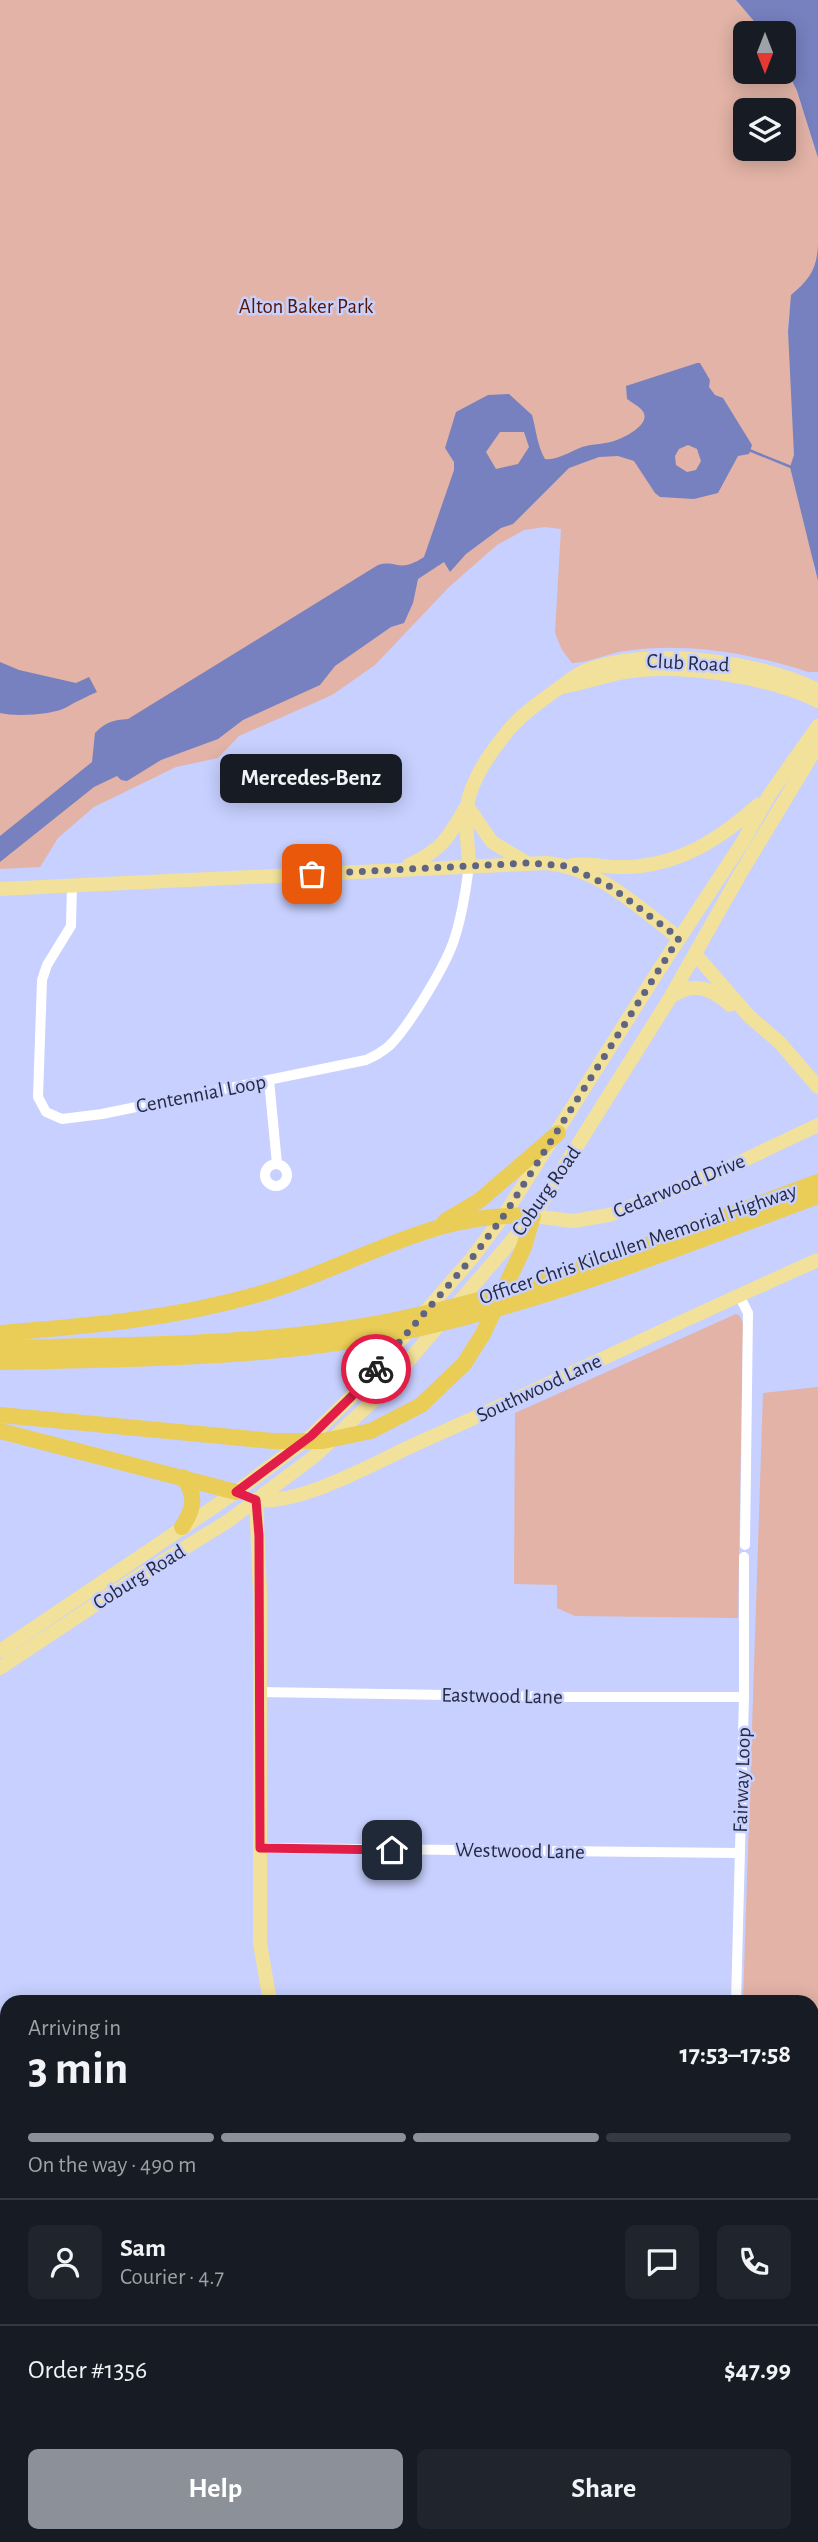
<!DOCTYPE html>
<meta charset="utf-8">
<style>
body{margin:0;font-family:"Alegreya Sans",sans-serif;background:#20242c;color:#f1f3f6;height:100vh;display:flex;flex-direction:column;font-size:26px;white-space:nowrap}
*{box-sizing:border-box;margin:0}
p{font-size:23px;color:#9ea1a6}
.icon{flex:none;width:38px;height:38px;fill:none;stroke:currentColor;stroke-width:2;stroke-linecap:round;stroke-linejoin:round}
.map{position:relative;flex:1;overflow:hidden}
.details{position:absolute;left:0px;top:1995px;width:819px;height:548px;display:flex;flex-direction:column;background:#171b24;border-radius:21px 21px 0 0;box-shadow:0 4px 18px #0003}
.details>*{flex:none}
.needle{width:46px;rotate:180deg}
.buttons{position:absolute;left:733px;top:21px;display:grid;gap:14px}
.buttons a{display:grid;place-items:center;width:63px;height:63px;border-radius:10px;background:#171b24;box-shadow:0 4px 18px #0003;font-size:35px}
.pin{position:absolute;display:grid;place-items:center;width:60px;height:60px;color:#fff;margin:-30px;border-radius:14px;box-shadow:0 4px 10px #0006}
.courier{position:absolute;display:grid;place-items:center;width:70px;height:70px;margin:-35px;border:5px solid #e11d48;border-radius:50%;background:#fff;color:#222;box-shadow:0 2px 9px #0007}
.bubble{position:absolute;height:49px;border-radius:10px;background:#171b24;box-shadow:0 4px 18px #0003;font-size:23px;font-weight:600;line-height:49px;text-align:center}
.summary em{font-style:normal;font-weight:600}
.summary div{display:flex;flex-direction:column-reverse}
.summary{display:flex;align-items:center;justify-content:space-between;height:119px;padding:0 28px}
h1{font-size:46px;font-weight:600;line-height:52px}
.bar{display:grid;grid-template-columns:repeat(4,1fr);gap:10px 7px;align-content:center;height:84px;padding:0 28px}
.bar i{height:9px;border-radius:5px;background:#363941}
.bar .active{background:#8c9099}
.bar p{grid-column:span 4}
.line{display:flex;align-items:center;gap:18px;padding:0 28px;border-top:2px solid #363941}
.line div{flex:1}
.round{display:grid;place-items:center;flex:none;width:74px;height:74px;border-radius:10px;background:#20242c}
.button{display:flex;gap:14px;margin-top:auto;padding:14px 28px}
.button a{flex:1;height:80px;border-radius:10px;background:#8c9099;color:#fff;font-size:28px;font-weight:600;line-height:80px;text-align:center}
.button a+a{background:#20242c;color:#f1f3f6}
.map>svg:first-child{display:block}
.green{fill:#e2b3a6;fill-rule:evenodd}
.water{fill:#7781bf;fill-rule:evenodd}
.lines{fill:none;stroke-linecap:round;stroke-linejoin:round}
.stream{stroke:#7781bf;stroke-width:2.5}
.minor{stroke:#fff;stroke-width:10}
.major{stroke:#f2e19a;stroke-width:14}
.highway{stroke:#eacd56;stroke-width:16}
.done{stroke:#5e6482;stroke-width:7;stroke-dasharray:0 12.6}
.route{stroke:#e11d48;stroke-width:9}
.labels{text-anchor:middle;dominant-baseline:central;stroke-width:5;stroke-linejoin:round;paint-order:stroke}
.park-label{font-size:21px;fill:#571604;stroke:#c7d0fe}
.street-label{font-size:21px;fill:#262a40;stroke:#c7d0fe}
</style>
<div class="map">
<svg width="818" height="2542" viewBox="0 0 818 2542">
<rect width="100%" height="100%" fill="#c7d0fe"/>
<!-- green -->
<path class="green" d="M 0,0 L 736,0 L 764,33 L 746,33 L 746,72 L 784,72 L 784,64 L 797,91 L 818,158 L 818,276 L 789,314 L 788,331 L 814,568 L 818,581 L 818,672 L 808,672 C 750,653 686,642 625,651 C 608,653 589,663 572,663 L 562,650 L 555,633 L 561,529 L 545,527 L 524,530 L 497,545 L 449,587 L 375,665 L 332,695 L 239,736 L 218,758 L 176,767 L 94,807 L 58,838 L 40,867 L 0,869 ZM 746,110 L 784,110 L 784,149 L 746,149 Z
M 736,1314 L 740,1316 L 743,1324 L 738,1618 L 575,1616 L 557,1608 L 557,1585 L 514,1584 L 515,1413 Z
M 818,1387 L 818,2542 L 743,2542 L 742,2536 L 812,2536 L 812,2002 L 743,2002 L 763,1393 Z
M 0,2161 L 7,2161 L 7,2393 L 0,2393 Z"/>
<!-- water -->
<path class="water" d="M 736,0 L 818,0 L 818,158 L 797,91 L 784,64 L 784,33 L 764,33 Z
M 818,245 L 818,581 L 790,467 L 794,455 L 788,331 L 791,295 C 809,280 817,269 818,245 Z
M 697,363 L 700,363 L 710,380 L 709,387 L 715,395 L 723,398 L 752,445 L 749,454 L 738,456 L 718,493 L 694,499 L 660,497 L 655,493 L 634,461 L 618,456 L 599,457 L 569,468 L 513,524 L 501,528 L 466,554 L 450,572 L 444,562 L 418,579 L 413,603 L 404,623 L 391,627 L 335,666 L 320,685 L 243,720 L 218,739 L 161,760 L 127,781 L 121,780 L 117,776 L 94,787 L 0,862 L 0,836 L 92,762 L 95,733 C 106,722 113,720 128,719 L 378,565 C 398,559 398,574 424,557 L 454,470 L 454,462 L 445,448 L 456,412 L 488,395 L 509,394 L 532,415 C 536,429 537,445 545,459 C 558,461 573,449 586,446 C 595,444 605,444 614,441 C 624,438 655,423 641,409 C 637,405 631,402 627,399 L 626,386 ZM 500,432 L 524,432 L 529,447 L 518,464 L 496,469 L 486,452 ZM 688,445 L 697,449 L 701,461 L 696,470 L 687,472 L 676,465 L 675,456 L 679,449 Z
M 0,662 L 19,670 L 76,683 L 89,677 L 97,692 C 86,697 77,701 67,707 C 54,715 15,717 0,713 Z"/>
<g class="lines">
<!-- stream -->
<path class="stream" d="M 749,450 L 791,467"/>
<!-- minor -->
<path class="minor" d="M 72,886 L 71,926 L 47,965 L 42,980 L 38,1097 L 46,1112 L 62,1119 L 102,1114 L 366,1060 C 375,1056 382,1052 389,1046 C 408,1028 446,965 454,940 C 462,916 466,890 469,865
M 269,1080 L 277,1164
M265 1175a11 11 0 1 1 22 0a11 11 0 1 1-22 0Z
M 739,1295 L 748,1313 L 745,1545
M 259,1692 L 565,1697 L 744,1697
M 260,1848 L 739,1853
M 736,2002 L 744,1697 L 744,1557
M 0,2150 L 7,2150
M 0,2494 L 7,2494
M 426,2536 L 441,2542
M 620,2536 L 626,2542
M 372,2542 L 374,2536
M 590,2542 L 598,2536"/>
<!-- major -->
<path class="major" d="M 561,687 C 583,684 602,676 624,672 C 681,663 766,676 818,701
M 467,806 L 492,842 L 527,863
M 409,865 C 443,849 448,838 466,807
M 469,865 C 468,846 465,826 467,807 C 470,782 488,756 503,737 C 519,716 538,703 559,688 C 569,681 577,673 590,669 C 656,647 756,661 818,690
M 572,865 C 591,863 609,868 627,867 C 680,865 720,839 758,805
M 0,889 L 547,863 C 599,868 639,908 679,938
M 695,954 L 749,1016 L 780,1043 L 818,1087
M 671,997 C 692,981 712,988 730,1005
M 533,1216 L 573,1221 L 609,1215 L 719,1172 L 818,1125
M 255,1500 C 300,1506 376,1462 418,1443 C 552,1384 684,1319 818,1260
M 256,1500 L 260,1593 L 260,1943 L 270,2002
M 0,1651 L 236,1492 L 311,1436 L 351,1397 L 472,1258 L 505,1214 L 660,968 L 742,843 L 770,794 L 818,726
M 0,1668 L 128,1583 L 228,1521 L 316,1455 L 379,1395 L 533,1216 L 670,998 L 740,874 L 818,745
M 278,2542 L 278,2536"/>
<!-- highway -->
<path class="highway" d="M 445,1221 L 480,1200 L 558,1133
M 0,1333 C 91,1326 181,1318 269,1291 C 358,1264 436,1210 533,1216 L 524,1247 L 483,1334 L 464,1364 L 421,1405 L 371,1431 L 323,1441 L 273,1441 L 0,1415
M 0,1348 C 131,1345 261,1346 390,1321 C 538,1292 678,1233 818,1182
M 0,1362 C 142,1359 282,1359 421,1328 C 557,1298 688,1244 818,1196
M 0,1431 L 236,1492
M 182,1527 C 194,1509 197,1495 183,1477"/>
</g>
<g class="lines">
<!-- done -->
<path class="done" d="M 312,874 L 528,863 L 568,866 L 611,887 L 679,938 L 505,1214 L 472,1258 L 376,1369"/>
<!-- route -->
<path class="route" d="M 376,1369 L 351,1397 L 311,1436 L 236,1492 L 256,1500 L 259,1536 L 260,1848 L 392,1850"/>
</g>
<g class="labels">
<!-- park labels -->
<g class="park-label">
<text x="306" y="306">Alton Baker Park</text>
</g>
<!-- street labels -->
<g class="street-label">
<text transform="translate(688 663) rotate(3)">Club Road</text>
<text transform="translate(201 1094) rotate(-11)">Centennial Loop</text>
<text transform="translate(679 1186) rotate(-22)">Cedarwood Drive</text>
<text transform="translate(546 1191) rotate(-55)">Coburg Road</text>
<text transform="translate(638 1244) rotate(-19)">Officer Chris Kilcullen Memorial Highway</text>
<text transform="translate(539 1388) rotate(-25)">Southwood Lane</text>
<text transform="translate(139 1577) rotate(-32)">Coburg Road</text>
<text transform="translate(502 1696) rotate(1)">Eastwood Lane</text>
<text transform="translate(742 1780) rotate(-88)">Fairway Loop</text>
<text transform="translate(520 1851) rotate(1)">Westwood Lane</text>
</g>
</g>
</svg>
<div class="buttons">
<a><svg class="needle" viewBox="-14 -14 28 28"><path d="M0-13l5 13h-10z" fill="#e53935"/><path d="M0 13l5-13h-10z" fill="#9ea1a6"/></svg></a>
<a><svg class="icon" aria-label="layers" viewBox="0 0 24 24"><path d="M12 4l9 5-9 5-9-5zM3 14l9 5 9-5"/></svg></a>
</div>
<div class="pin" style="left:312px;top:874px;background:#ea580c"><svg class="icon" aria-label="bag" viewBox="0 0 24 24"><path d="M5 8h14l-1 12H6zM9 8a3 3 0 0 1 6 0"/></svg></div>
<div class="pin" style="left:392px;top:1850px;background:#1f2937"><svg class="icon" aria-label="home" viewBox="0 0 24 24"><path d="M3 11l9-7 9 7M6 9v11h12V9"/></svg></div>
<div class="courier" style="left:376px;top:1369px"><svg class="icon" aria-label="bike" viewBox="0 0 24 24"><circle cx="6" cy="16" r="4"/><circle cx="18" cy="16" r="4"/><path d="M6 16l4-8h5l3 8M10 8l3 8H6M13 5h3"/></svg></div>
<div class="bubble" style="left:220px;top:754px;width:182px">Mercedes-Benz</div>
<section class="details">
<div class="summary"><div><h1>3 min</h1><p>Arriving in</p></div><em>17:53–17:58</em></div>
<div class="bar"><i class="active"></i><i class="active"></i><i class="active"></i><i></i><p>On the way · 490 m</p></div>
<div class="line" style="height:126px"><a class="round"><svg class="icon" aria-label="person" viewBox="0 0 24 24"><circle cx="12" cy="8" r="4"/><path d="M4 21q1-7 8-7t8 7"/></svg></a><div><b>Sam</b><p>Courier · 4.7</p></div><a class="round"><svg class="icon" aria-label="chat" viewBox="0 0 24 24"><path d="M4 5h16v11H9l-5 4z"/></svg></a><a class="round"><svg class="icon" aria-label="phone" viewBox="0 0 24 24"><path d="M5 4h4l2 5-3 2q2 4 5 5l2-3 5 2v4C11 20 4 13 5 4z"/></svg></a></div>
<div class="line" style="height:91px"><div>Order #1356</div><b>$47.99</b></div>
<div class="button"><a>Help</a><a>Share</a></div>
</section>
</div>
